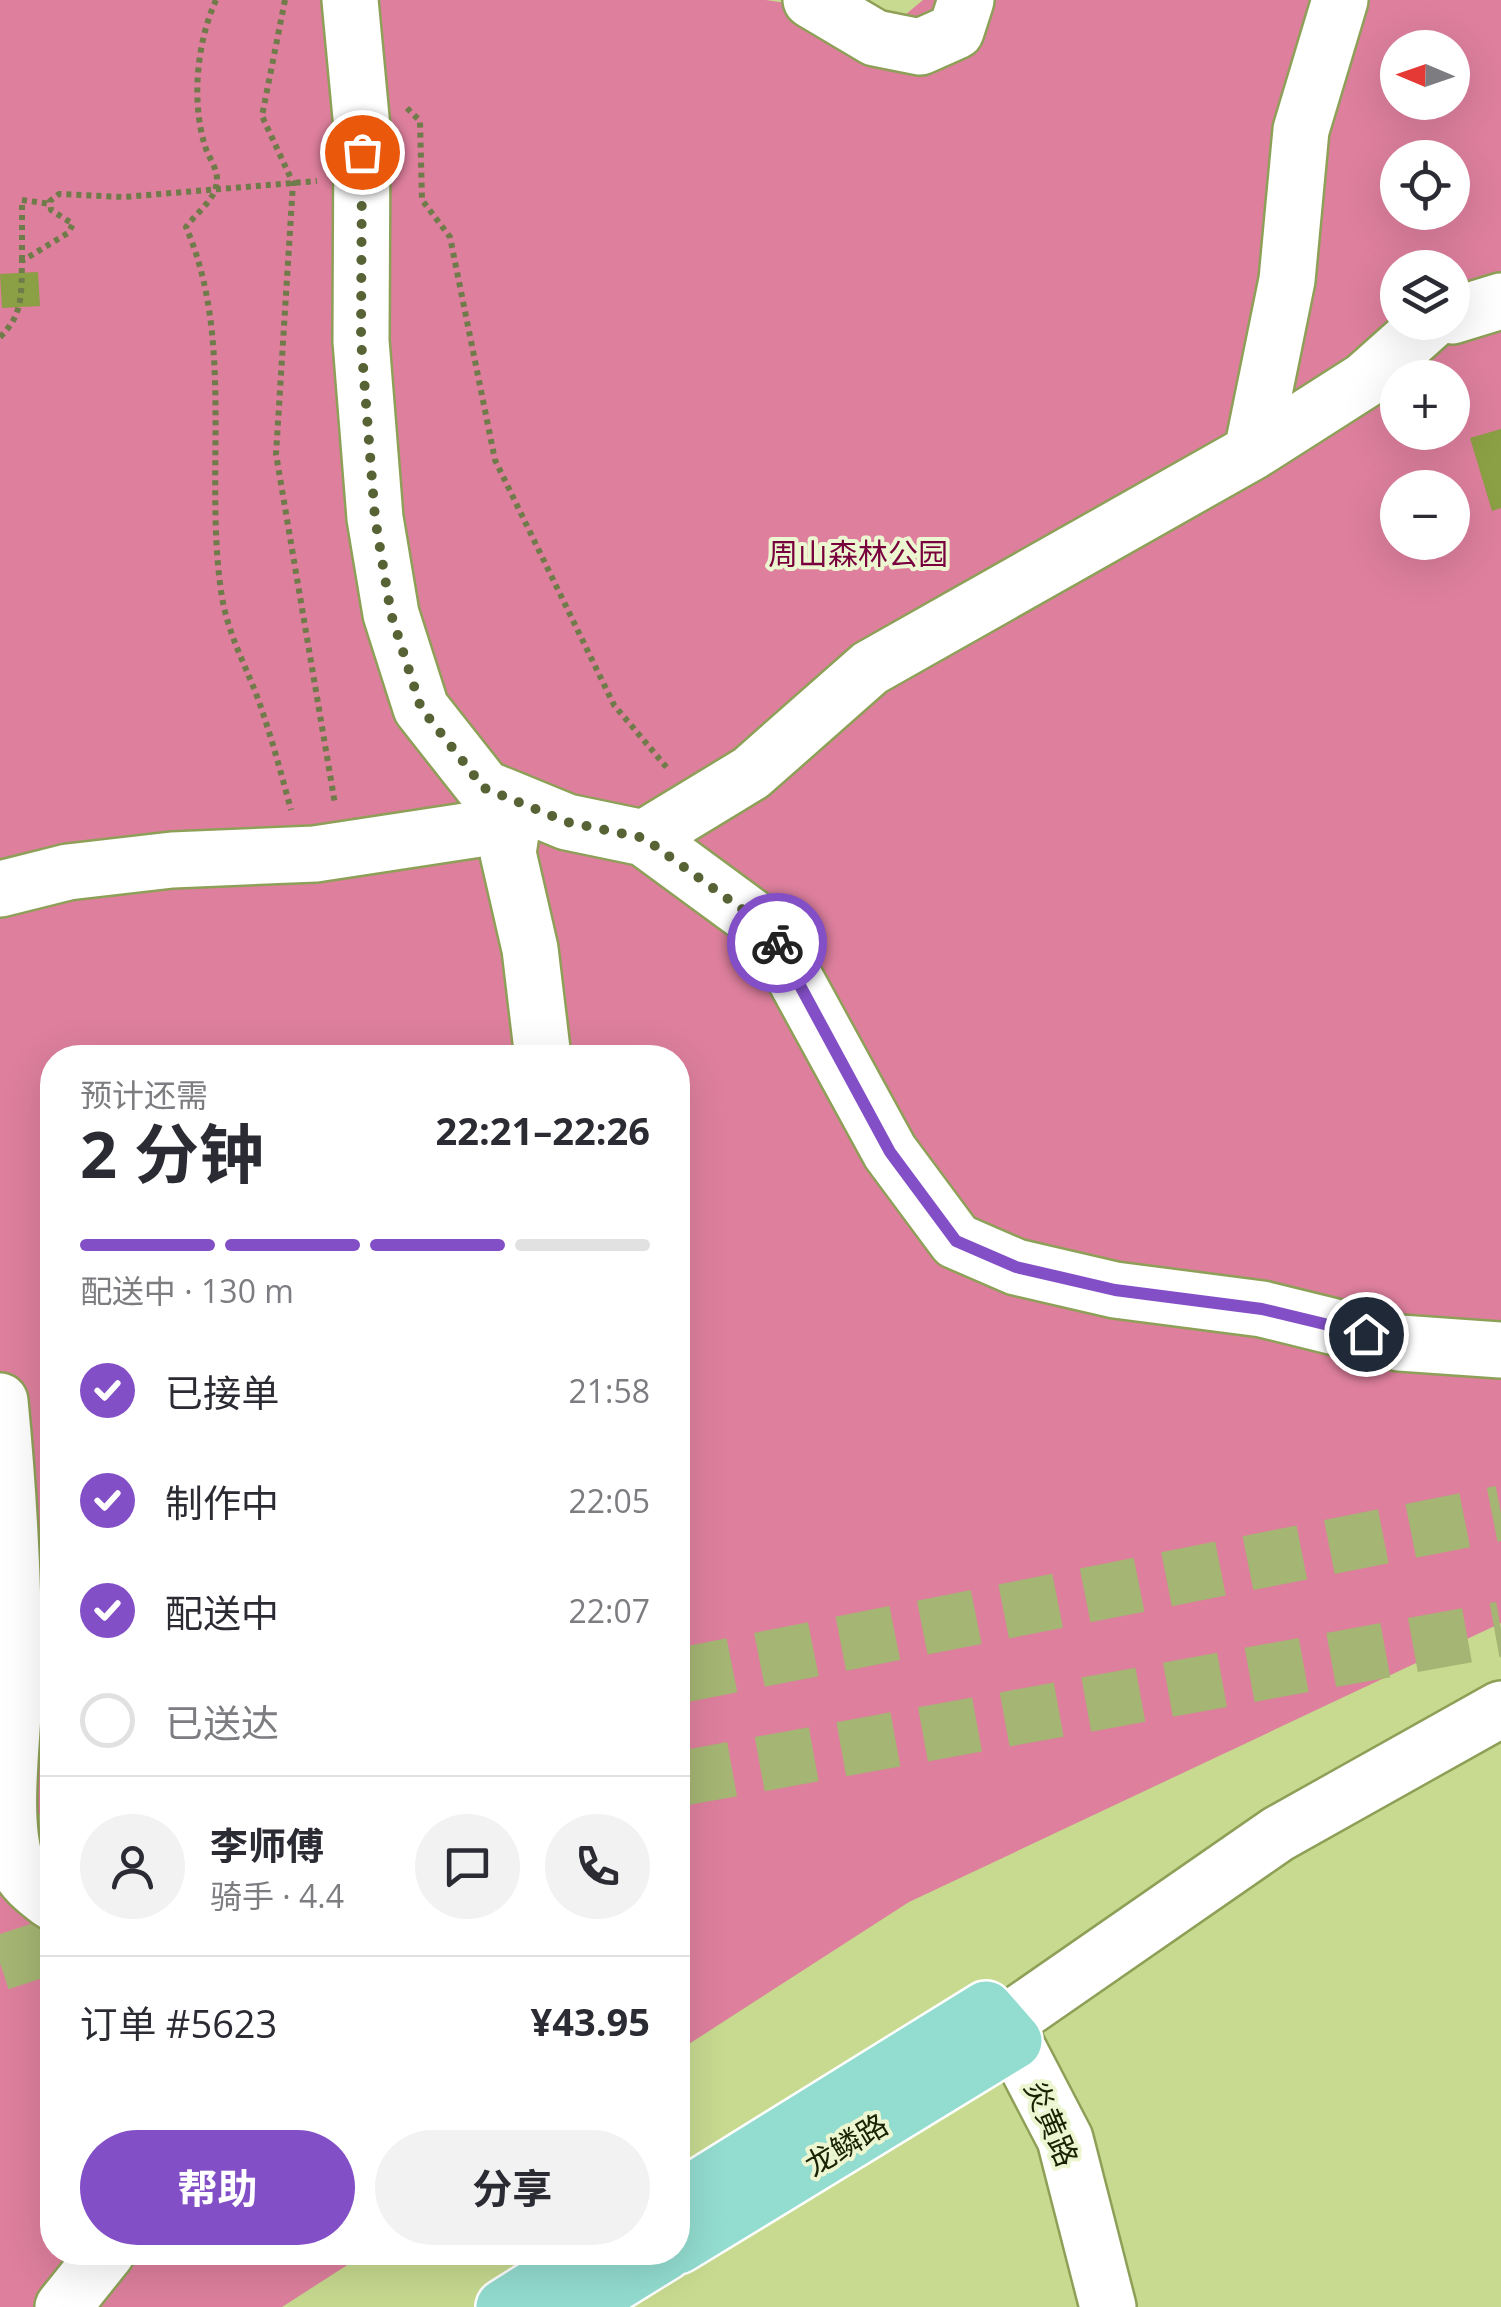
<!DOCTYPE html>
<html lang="zh">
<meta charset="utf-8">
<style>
body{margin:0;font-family:"Open Sans","Noto Sans SC",sans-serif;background:#f2f2f3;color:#2b2b33;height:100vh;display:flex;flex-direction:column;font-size:38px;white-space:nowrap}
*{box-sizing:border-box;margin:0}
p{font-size:32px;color:#7c7c81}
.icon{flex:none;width:55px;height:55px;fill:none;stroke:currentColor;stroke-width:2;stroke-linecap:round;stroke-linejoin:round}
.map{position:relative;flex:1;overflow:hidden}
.panel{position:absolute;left:40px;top:1045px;width:650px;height:1220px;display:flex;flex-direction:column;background:#fff;border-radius:40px;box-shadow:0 10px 40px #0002}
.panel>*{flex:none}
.needle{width:65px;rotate:272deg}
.controls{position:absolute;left:1380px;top:30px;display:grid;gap:20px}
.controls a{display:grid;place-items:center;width:90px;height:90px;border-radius:50%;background:#fff;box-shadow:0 10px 40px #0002;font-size:50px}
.pin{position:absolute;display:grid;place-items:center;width:85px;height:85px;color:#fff;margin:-42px;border:5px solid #fff;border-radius:50%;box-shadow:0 2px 10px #0007}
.courier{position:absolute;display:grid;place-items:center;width:100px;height:100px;margin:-50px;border:8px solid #834fc7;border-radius:50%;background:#fff;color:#222;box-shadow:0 2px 12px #0007}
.overview em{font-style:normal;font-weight:700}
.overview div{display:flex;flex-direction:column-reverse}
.overview{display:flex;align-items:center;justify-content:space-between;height:170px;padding:0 40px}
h1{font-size:65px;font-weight:700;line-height:75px}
.bar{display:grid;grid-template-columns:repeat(4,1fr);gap:15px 10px;align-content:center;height:120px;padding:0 40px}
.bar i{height:12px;border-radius:8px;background:#e1e1e2}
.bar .on{background:#834fc7}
.bar p{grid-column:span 4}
.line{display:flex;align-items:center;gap:25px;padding:0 40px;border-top:2px solid #e1e1e2}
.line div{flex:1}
.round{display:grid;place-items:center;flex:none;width:105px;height:105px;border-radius:52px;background:#f2f2f3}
ol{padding:0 40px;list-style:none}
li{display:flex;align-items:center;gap:30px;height:110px}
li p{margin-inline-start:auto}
li .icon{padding:10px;border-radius:50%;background:#834fc7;color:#fff;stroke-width:4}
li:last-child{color:#7c7c81}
li i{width:55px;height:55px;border:5px solid #e1e1e2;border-radius:50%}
.button{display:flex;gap:20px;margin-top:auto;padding:20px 40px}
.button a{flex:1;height:115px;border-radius:60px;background:#834fc7;color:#fff;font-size:40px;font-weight:700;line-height:115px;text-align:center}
.button a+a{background:#f2f2f3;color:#2b2b33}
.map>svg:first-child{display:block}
.forest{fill:#dd7f9d;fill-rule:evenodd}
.building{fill:#8b9f44}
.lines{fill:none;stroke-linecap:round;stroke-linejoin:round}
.highway-tunnel{stroke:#a5b573;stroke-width:55;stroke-dasharray:55 28;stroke-linecap:butt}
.minor-casing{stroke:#8ea057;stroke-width:60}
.major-casing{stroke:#fff;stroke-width:60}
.path{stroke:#6f7b48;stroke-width:6;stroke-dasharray:5 5;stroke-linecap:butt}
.minor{stroke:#fff;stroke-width:55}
.major{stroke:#93dcd0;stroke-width:55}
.done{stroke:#586335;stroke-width:10;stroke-dasharray:0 18}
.route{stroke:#834fc7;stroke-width:12}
.labels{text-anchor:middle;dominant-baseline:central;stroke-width:8;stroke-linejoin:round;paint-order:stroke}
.park-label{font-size:30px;fill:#78003c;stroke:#ecf6d1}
.street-label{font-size:30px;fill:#1c2305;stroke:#ecf6d1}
</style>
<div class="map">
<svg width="1501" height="2307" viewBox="0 0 1501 2307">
<rect width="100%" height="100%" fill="#c7da8f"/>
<!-- forest -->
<path class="forest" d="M 0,0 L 766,0 L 899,20 L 923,0 L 1501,0 L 1501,1623 L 909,1902 L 678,2051 L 678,1058 L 52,1058 L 52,2252 L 366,2253 L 282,2307 L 0,2307 ZM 1398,48 L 1452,48 L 1452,102 L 1398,102 ZM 1398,158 L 1452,158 L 1452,212 L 1398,212 ZM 1398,268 L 1452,268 L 1452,322 L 1398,322 ZM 1398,378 L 1452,378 L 1452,432 L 1398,432 ZM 1398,488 L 1452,488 L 1452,542 L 1398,542 Z"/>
<!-- building -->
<path class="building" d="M 38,272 L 40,306 L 2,308 L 0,274 Z
M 1501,429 L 1501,508 L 1492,511 L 1470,438 Z"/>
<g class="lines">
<!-- highway-tunnel -->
<path class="highway-tunnel" d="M 678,1676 L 1501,1513
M 678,1779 L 1501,1629
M 0,1854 L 52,1839
M 0,1963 L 52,1946"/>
<defs>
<path id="minor" d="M 350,0 L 362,128 L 361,341 L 375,518 L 391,614 L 421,708 L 484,788 L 567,822 L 644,838 L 768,929 L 890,1152 L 956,1241 L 1016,1267 L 1115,1290 L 1262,1309 L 1400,1343 L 1501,1350
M 811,0 L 875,38 L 920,47 L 956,31 L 966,0
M 1452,316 L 1501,301
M 1252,452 L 1365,380 L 1430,322
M 644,838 L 751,773 L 870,668 L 1252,452 L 1287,280 L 1301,130 L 1340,0
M 0,889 L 68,872 L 172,860 L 315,854 L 479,829 L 516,801 L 508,853 L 530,949 L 543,1058
M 0,1401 C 9,1494 14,1586 14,1679 C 15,1731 0,1814 16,1863 C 22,1880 39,1892 52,1902
M 1001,2026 L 1278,1834 L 1501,1709
M 1014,2041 L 1065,2139 L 1108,2307
M 63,2307 L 107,2252"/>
<path id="major" d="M 678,2200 L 986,2009 L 1014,2041 L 678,2246
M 504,2307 L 592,2252
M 577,2307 L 666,2252"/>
</defs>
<!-- minor casing -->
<use href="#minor" class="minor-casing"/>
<!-- major casing -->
<use href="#major" class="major-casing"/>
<!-- path -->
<path class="path" d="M 216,0 C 197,42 191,101 205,146 C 209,160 222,172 215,190 C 211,202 194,216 186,227 C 235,340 204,470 221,591 C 227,633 244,661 258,699 C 271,735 281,773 291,810
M 285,0 L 262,116 L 293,183 L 276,454 L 335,804
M 407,108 L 420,121 L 422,200 L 450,237 L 495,460 L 614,705 L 668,769
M 22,260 L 22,200 L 51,204
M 0,337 C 24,314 21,293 22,261 L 68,233 L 73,224 L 51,210 L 50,201 L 59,194 L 124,197 L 317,181"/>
<!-- minor -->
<use href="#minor" class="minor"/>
<!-- major -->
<use href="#major" class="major"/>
</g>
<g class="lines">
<!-- done -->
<path class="done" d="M 362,152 L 361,340 L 375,518 L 391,614 L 421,708 L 484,788 L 567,822 L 644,838 L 768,928 L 777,943"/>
<!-- route -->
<path class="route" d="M 777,943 L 890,1152 L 956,1241 L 1016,1267 L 1115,1290 L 1262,1309 L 1366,1334"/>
</g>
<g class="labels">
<!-- park labels -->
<g class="park-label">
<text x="858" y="553">周山森林公园</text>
</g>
<!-- street labels -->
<g class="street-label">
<text transform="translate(1052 2123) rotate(67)">炎黄路</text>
<text transform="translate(846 2144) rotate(-31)">龙鳞路</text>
</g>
</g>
</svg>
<div class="controls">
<a><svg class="needle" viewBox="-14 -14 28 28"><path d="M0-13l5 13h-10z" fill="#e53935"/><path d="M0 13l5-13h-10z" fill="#7c7c81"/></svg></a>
<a><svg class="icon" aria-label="locate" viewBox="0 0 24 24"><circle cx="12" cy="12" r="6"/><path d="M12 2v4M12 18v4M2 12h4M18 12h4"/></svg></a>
<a><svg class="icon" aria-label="layers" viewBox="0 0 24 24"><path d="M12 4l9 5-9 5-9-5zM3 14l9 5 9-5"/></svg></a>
<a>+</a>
<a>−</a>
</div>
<div class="pin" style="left:362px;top:152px;background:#ea580c"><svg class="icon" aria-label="bag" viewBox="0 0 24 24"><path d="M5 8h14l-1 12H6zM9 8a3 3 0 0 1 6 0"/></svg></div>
<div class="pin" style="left:1366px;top:1334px;background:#1f2937"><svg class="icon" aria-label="home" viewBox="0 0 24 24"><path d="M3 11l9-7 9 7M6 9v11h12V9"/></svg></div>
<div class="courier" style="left:777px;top:943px"><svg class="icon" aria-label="bike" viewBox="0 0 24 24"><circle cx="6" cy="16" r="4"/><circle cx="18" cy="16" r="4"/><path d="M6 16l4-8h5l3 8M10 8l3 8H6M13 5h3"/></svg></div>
<section class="panel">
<div class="overview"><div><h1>2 分钟</h1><p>预计还需</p></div><em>22:21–22:26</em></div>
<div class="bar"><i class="on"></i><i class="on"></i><i class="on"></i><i></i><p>配送中 · 130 m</p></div>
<ol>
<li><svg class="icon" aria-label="check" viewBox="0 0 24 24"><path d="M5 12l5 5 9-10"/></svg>已接单<p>21:58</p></li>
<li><svg class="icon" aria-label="check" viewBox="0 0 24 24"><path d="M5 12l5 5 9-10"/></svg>制作中<p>22:05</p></li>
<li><svg class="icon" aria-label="check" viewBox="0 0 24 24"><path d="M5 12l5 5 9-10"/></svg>配送中<p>22:07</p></li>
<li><i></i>已送达</li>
</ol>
<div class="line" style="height:180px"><a class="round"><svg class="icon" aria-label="person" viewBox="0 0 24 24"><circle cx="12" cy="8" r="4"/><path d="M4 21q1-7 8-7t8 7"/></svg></a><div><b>李师傅</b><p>骑手 · 4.4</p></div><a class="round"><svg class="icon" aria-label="chat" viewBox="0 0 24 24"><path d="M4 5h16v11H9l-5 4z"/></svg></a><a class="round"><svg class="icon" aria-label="phone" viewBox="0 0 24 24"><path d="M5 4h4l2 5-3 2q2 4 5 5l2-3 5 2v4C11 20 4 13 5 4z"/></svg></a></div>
<div class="line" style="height:130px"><div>订单 #5623</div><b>¥43.95</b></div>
<div class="button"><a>帮助</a><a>分享</a></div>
</section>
</div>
